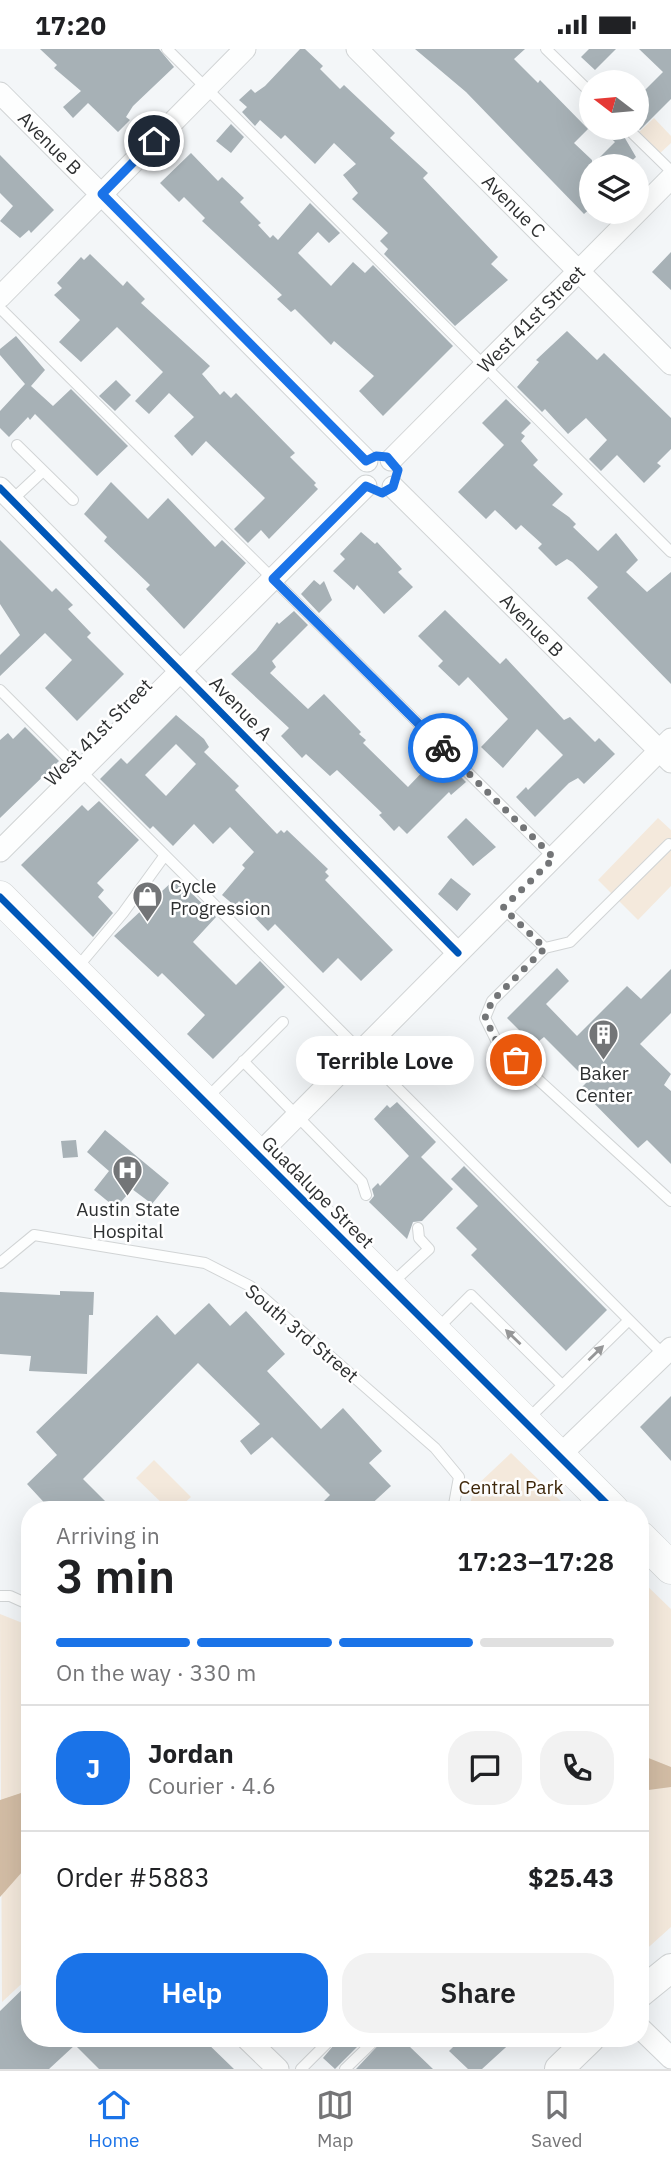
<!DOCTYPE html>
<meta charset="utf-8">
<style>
body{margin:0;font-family:"IBM Plex Sans",sans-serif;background:#f2f2f2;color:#202124;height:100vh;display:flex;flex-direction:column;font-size:26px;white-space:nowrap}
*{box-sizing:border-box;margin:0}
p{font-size:23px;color:#757577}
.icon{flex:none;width:38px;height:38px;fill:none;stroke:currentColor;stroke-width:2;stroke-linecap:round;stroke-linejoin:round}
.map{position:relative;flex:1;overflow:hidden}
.details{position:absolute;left:21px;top:1452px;width:628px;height:546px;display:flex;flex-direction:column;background:#fff;border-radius:28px;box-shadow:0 7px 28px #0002}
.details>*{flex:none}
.needle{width:46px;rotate:286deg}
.tools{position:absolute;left:579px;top:21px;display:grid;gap:14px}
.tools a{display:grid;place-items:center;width:70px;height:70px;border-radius:50%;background:#fff;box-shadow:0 7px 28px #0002;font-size:35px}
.pin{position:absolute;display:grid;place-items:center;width:60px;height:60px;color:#fff;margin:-30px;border:4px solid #fff;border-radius:50%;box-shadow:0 2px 7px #0007}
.courier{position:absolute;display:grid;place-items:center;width:70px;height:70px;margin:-35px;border:5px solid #1a73e8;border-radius:50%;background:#fff;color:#222;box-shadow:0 2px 9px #0007}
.bubble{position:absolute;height:49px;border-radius:24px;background:#fff;box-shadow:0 7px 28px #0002;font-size:23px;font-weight:600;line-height:49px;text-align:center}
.head em{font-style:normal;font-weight:600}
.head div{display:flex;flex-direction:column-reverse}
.head{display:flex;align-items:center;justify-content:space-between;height:119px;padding:0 35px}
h1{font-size:46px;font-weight:600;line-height:52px}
.bar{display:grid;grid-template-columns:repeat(4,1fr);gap:10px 7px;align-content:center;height:84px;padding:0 35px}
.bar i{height:9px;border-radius:5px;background:#e0e0e0}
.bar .current{background:#1a73e8}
.bar p{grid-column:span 4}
.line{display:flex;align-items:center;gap:18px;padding:0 35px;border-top:2px solid #e0e0e0}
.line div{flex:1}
.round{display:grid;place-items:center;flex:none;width:74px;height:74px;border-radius:28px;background:#f2f2f2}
.button{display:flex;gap:14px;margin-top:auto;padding:14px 35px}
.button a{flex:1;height:80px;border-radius:28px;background:#1a73e8;color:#fff;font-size:28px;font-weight:600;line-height:80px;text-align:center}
.button a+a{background:#f2f2f2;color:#202124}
.status{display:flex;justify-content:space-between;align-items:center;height:49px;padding:0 35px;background:#fff;direction:ltr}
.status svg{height:19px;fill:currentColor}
.dock{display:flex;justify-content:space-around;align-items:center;height:98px;border-top:2px solid #e0e0e0;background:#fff;font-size:19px;color:#757577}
.dock a{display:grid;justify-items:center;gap:4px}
.dock .current{color:#1a73e8}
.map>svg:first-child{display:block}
.green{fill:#f4e9dc}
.water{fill:#d3bda5}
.building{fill:#a7b1b6;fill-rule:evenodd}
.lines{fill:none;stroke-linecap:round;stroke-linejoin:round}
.lane-casing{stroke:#d1d4d5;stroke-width:12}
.street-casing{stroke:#d1d4d5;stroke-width:23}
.secondary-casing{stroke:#d1d4d5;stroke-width:30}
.primary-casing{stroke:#d1d4d5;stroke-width:33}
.lane{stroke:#fdfefe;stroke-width:10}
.street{stroke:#fdfefe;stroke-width:21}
.secondary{stroke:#fdfefe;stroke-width:28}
.primary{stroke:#fdfefe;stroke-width:32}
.cycleway-casing{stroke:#fff;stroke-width:11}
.cycleway{stroke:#0057b8;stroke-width:7}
.oneway{fill:#969798}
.done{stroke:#737577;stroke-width:7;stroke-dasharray:0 12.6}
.route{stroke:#1a73e8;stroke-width:9}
.labels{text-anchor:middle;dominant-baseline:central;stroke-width:5;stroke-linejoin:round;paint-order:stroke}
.street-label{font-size:19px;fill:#2e3031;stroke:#fff}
.poi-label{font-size:19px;fill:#2e3031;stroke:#fff}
.park-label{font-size:19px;fill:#3e270a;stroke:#fff}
</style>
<div class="status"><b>17:20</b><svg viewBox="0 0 49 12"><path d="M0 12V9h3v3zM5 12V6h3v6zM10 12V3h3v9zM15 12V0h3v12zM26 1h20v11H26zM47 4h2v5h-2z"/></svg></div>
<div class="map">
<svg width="671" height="2020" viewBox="0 0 671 2020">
<rect width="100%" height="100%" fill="#f3f6f8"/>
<!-- green -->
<path class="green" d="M 654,69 L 671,87 L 671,94 L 657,107 L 637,85 Z
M 658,769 L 671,781 L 671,837 L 638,871 L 598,831 Z
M 511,1404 L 570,1461 L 468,1461 L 475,1438 Z
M 154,1411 L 191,1448 L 177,1461 L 169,1461 L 136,1429 Z
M 640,1530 L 671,1560 L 671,1878 L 641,1905 Z
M 0,1565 L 30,1577 L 30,1927 L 2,1953 Z"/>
<!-- water -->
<path class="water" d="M 641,1706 L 671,1718 L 671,1738 L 641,1742 Z
M 30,1741 L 30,1814 L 0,1848 L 0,1751 Z"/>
<!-- building -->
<path class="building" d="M 40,0 L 159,0 L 174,18 L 133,57 L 126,68 L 130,71 L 118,83 L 88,54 L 73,69 L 63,58 L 81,42 L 54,19 L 57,16 Z
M 300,0 L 305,0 L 323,17 L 320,20 L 340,40 L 344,36 L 395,84 L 390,89 L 428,124 L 423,129 L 498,208 L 491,215 L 508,231 L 455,277 L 384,205 L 388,200 L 380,192 L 388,184 L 352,150 L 358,144 L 343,126 L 356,115 L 334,94 L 315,115 L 285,86 L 281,90 L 260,71 L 255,77 L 242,63 L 247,58 L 239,51 L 251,40 L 255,44 L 265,37 Z
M 415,0 L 525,0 L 514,10 L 538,34 L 540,31 L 588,80 L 574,94 L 592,111 L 592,116 L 615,93 L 600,79 L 619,79 L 636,108 L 626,117 L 592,117 L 592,158 L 584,165 L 466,43 Z
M 589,0 L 616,0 L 595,21 L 581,8 Z
M 639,0 L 671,0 L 671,50 L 640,81 L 637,78 L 637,49 L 663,23 Z
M 231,75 L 244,88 L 231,104 L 216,92 Z
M 191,104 L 218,132 L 222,128 L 244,149 L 240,153 L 261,174 L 258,176 L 270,189 L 273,186 L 278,191 L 310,154 L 340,184 L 329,194 L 318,183 L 298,204 L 331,237 L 353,213 L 365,224 L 373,216 L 453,297 L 383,367 L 359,342 L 374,327 L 334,292 L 331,296 L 295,260 L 291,263 L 277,250 L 282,246 L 202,172 L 205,169 L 184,148 L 179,153 L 160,134 Z
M 0,106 L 54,161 L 31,184 L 29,181 L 20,189 L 0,172 L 13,157 L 0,144 Z
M 671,203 L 671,241 L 652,223 Z
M 90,205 L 123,237 L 127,232 L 145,250 L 141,254 L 210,317 L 202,325 L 220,346 L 224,342 L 231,349 L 236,344 L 295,404 L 290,408 L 316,434 L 314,436 L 318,440 L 269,490 L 261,481 L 248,494 L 234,480 L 265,449 L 206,392 L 192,407 L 174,387 L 194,368 L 169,344 L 149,365 L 135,352 L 163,323 L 117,278 L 81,313 L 59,293 L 80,271 L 54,246 L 62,239 L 57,234 L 81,208 L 84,211 Z
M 567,282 L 597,311 L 604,304 L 671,369 L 671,400 L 657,414 L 661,417 L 644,434 L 617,406 L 601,422 L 589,410 L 607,391 L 586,369 L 568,385 L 545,360 L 542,363 L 517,338 L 539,313 L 536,311 Z
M 16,287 L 45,321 L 31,337 L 53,357 L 71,340 L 128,397 L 97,427 L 35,365 L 30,371 L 28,368 L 9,388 L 0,379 L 0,362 L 25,335 L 0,306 L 0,300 Z
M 116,331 L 131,346 L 115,362 L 99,347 Z
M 506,350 L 531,374 L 521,384 L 525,387 L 521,392 L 538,411 L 533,416 L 563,445 L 552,456 L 569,468 L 576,475 L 573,478 L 598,502 L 616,484 L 638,511 L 626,523 L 647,543 L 671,523 L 671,635 L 587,549 L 598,538 L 572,513 L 567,510 L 556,517 L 538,499 L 542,495 L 521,476 L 516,481 L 495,461 L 486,470 L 458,443 L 504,396 L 482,374 Z
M 111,433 L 148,470 L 168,449 L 215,498 L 222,491 L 246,514 L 184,580 L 146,540 L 150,536 L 104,492 L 107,488 L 84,465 Z
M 361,483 L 375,495 L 377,493 L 402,520 L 398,523 L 413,538 L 384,565 L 357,536 L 354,541 L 333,522 L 345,510 L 340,505 Z
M 0,491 L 52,543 L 56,539 L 73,556 L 68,560 L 91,584 L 87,588 L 124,625 L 77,672 L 45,639 L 72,611 L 45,584 L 0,627 L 0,606 L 20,586 L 0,555 Z
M 314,531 L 320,536 L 324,532 L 332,551 L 319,564 L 301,545 Z
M 445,561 L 500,615 L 506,609 L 564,671 L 570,668 L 595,693 L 599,689 L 615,705 L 584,735 L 578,729 L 569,734 L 535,768 L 516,748 L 526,738 L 528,741 L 563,706 L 537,680 L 503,719 L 481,698 L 508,670 L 468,628 L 459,637 L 438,617 L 443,612 L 418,587 Z
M 294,562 L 308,576 L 272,612 L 276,618 L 270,624 L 308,660 L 324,645 L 361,683 L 359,685 L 366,691 L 363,694 L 408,738 L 428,717 L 411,701 L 422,689 L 466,733 L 451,746 L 449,743 L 407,785 L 399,777 L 394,782 L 379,766 L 382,764 L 337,721 L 330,727 L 306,705 L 302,709 L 281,687 L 289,679 L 231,625 L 256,601 L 277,573 L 279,575 Z
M 176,666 L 204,690 L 209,698 L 204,703 L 239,737 L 235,741 L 277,785 L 281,781 L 284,784 L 287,781 L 328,820 L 325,823 L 329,827 L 325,831 L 393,901 L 361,932 L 338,909 L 323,924 L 275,875 L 268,882 L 239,852 L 235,857 L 222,846 L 245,819 L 242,816 L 254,803 L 230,778 L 213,795 L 194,775 L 173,797 L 153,777 L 150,780 L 100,730 L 121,709 L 127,715 ZM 176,695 L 196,715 L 166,747 L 145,726 Z
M 25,678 L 59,712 L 0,769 L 0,691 L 8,684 L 13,690 Z
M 99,752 L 139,791 L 97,834 L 104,841 L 98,848 L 113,864 L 93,888 L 21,816 L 82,756 L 88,762 Z
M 466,769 L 496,798 L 473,817 L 447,788 Z
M 176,829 L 216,868 L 193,893 L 236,936 L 260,912 L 285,938 L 213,1010 L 187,985 L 205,966 L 162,924 L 158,928 L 114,887 Z
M 451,829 L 471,845 L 457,862 L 438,845 Z
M 557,919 L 569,932 L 546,955 L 577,987 L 627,937 L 641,950 L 671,920 L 671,964 L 640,995 L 671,1025 L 664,1036 L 671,1042 L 671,1115 L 647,1091 L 638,1099 L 580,1040 L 588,1032 L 544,988 L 534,996 L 507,969 Z
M 397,1053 L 436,1093 L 421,1108 L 453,1140 L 422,1172 L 413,1173 L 407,1190 L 369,1153 L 374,1147 L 372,1140 L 378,1134 L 380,1137 L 409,1107 L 374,1070 L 387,1056 L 390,1059 Z
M 105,1081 L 169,1134 L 152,1155 L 132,1140 L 116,1159 L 94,1141 L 109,1122 L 87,1103 Z
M 76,1091 L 78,1108 L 63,1109 L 61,1092 Z
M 464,1117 L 607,1261 L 566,1302 L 471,1206 L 477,1200 L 456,1179 L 478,1157 L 451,1130 Z
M 60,1242 L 94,1243 L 93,1266 L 89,1266 L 87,1325 L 29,1322 L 31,1307 L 0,1305 L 0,1243 L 60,1246 Z
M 209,1254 L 230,1277 L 246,1262 L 285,1305 L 267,1322 L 321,1380 L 343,1359 L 382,1402 L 369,1414 L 391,1437 L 365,1461 L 315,1461 L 330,1446 L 272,1388 L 251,1406 L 240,1392 L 260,1375 L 198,1314 L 83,1430 L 114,1461 L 51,1461 L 27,1435 L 57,1406 L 36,1383 L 157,1266 L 175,1286 Z
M 671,1347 L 671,1412 L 640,1378 Z
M 30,1933 L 30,1990 L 203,1990 L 234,2020 L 99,2020 L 75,1996 L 49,2020 L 0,2020 L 0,1962 Z
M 339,1990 L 365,1990 L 335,2020 L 323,2009 Z
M 384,1990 L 417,1990 L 409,1997 L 433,2020 L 356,2020 Z
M 461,1990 L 515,1990 L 482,2020 L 468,2020 L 449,2002 Z"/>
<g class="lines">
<defs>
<path id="lane" d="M 167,0 L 671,503
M 546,0 L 592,45
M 627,79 L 671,122
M 0,259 L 554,809
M 17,396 L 73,451
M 12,451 L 43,422
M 0,641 L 664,1306
M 669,795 L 570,893 L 545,899 L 492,952 L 485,969 L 497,993 L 671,1152
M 503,859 L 545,899
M 76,920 L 123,864 L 165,806
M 243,1012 L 362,1133 L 366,1146
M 206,1050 L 283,973
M 0,1214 L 34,1186 L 205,1214 L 250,1237 L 435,1399 L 459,1428 L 453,1461
M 391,1235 L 429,1200 L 419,1189 L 418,1179
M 437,1280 L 471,1246 L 562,1336
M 526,1372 L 629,1271
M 0,1547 L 10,1547 L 30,1556
M 301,2020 L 331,1990
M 345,2020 L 376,1990"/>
<path id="street" d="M 357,0 L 671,315
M 0,44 L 367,412
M 0,248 L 245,0
M 391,411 L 671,129
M 393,438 L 671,713
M 0,439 L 458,904
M 0,802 L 366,437
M 258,1106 L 671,690
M 559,1407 L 671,1299
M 640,1979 L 671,2009
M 247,1990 L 278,2020"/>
<path id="secondary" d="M 640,1944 L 671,1919
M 559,2020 L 590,1990"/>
<path id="primary" d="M 0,848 L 613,1461
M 640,1488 L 671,1519"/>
</defs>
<!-- lane casing -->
<use href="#lane" class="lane-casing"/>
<!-- street casing -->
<use href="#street" class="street-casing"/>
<!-- secondary casing -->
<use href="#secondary" class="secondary-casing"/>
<!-- primary casing -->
<use href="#primary" class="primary-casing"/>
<!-- lane -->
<use href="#lane" class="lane"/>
<!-- street -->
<use href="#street" class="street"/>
<!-- secondary -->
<use href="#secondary" class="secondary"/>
<!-- primary -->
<use href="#primary" class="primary"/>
<defs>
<path id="cycleway" d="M 0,439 L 458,904
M 0,848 L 613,1461"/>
</defs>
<!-- cycleway casing -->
<use href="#cycleway" class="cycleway-casing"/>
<!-- cycleway -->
<use href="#cycleway" class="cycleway"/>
</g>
<!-- one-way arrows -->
<defs><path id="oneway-solid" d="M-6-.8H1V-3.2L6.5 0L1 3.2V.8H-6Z" transform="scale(1.75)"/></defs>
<g class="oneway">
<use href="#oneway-solid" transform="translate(513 1288) rotate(-136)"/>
<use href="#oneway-solid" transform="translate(596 1304) rotate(-44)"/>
</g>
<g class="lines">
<!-- done -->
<path class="done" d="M 443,699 L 554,809 L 503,859 L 545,899 L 492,952 L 485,969 L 497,993 L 516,1011"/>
<!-- route -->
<path class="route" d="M 154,92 L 102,145 L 366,412 L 376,407 L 387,408 L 398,421 L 393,438 L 382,444 L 366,437 L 273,530 L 443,699"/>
</g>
<!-- icons -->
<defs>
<symbol id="shop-pin" viewBox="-11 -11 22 30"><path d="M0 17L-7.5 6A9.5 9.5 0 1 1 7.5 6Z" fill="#737577" stroke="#fff"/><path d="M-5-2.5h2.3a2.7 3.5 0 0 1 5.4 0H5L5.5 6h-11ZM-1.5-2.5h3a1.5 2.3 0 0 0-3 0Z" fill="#fff"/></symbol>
<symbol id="building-pin" viewBox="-11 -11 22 30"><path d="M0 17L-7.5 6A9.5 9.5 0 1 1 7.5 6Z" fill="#737577" stroke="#fff"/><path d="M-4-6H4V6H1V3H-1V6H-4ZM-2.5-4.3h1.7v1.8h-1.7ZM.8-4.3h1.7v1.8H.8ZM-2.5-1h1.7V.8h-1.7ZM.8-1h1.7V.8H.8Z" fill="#fff"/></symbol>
<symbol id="hospital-pin" viewBox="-11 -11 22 30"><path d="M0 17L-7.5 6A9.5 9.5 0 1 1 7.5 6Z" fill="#737577" stroke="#fff"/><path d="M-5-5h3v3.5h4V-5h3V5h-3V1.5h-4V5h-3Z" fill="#fff"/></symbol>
</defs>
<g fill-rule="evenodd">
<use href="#shop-pin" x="130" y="830" width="35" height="47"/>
<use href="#building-pin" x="586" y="968" width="35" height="47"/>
<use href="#hospital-pin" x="110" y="1104" width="35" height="47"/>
</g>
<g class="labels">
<!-- street labels -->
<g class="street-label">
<text transform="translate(50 94) rotate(45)">Avenue B</text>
<text transform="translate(514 157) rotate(45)">Avenue C</text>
<text transform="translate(531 270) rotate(-45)">West 41st Street</text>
<text transform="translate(532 576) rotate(45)">Avenue B</text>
<text transform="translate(241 659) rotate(46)">Avenue A</text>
<text transform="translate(98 683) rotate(-45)">West 41st Street</text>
<text transform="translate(318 1143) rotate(45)">Guadalupe Street</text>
<text transform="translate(302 1284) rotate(40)">South 3rd Street</text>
</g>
<!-- poi labels -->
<g class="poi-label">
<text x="170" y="837" text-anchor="start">Cycle<tspan x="170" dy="22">Progression</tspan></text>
<text x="604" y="1024">Baker<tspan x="604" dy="22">Center</tspan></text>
<text x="128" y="1160">Austin State<tspan x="128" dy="22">Hospital</tspan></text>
</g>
<!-- park labels -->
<g class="park-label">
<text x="511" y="1438">Central Park</text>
</g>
</g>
</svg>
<div class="tools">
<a><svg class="needle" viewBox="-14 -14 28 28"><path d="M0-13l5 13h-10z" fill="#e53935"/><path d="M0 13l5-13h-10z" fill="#757577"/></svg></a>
<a><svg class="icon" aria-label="layers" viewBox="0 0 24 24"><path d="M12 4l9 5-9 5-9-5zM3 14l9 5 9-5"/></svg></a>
</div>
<div class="pin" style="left:516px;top:1011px;background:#ea580c"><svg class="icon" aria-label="bag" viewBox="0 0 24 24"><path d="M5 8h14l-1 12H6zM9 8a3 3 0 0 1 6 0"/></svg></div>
<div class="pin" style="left:154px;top:92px;background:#1f2937"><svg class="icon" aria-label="home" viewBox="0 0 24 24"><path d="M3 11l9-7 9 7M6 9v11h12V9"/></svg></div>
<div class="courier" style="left:443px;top:699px"><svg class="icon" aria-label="bike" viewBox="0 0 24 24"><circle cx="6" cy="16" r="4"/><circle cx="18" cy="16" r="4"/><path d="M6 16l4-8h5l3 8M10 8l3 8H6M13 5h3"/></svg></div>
<div class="bubble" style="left:296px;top:987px;width:178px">Terrible Love</div>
<section class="details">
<div class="head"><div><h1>3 min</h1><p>Arriving in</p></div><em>17:23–17:28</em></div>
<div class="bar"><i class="current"></i><i class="current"></i><i class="current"></i><i></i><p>On the way · 330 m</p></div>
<div class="line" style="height:126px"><b class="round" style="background:#1a73e8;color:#fff">J</b><div><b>Jordan</b><p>Courier · 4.6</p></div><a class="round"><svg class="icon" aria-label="chat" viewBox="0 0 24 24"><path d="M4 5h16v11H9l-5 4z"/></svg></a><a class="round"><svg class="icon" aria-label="phone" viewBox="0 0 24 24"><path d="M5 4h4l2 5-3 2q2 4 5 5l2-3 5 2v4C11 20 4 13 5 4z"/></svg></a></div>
<div class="line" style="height:91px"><div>Order #5883</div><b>$25.43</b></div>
<div class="button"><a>Help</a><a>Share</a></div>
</section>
</div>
<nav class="dock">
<a class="current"><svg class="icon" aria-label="home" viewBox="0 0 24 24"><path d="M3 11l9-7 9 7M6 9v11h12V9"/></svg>Home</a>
<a><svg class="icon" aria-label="map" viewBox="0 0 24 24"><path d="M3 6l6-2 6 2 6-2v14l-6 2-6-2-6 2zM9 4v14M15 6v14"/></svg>Map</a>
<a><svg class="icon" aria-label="saved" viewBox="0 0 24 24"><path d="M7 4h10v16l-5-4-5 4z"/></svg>Saved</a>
</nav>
